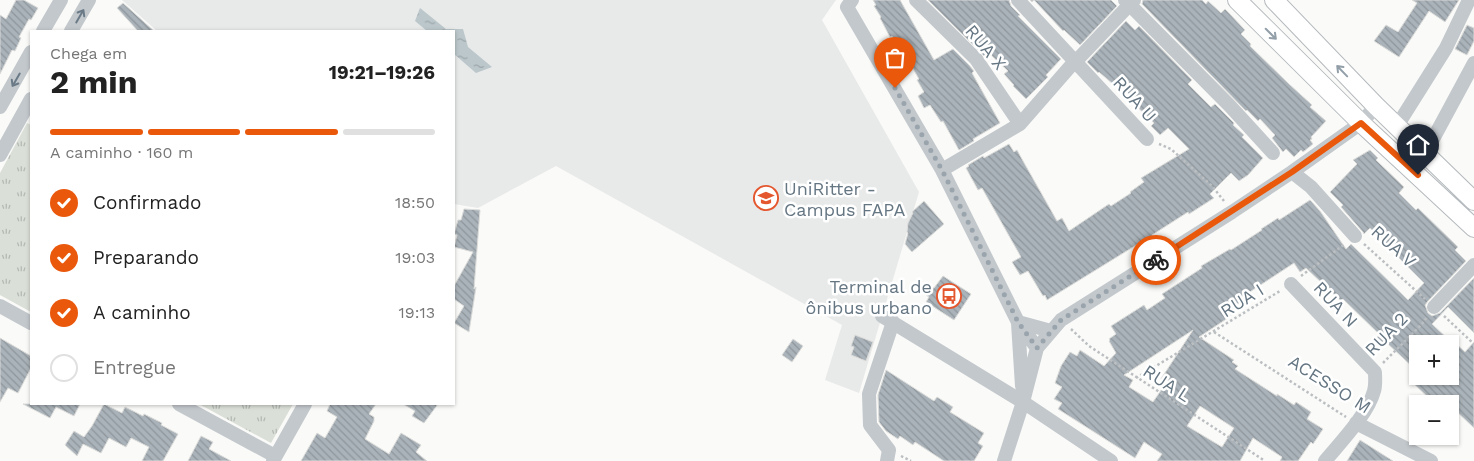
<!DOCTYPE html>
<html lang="pt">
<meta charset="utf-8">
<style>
body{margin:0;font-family:"Work Sans",sans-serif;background:#f2f2f2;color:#222;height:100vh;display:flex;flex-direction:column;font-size:19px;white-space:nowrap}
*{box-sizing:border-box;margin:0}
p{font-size:16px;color:#767676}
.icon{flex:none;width:28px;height:28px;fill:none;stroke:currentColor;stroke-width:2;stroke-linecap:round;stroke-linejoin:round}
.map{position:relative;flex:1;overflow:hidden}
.drawer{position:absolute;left:30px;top:30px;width:425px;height:375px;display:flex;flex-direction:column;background:#fff;border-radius:0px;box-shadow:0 1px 4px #0004}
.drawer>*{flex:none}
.tools{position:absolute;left:1409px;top:335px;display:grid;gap:10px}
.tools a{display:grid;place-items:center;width:50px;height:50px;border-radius:0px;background:#fff;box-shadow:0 1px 4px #0004;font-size:25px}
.pin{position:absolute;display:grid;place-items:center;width:42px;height:42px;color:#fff;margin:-51px -21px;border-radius:50% 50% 50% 0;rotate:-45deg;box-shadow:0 0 5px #0007}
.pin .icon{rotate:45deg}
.courier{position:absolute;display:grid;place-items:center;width:50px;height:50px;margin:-25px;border:4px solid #ea580c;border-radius:50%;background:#fff;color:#222;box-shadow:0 1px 6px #0007}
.summary em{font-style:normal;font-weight:700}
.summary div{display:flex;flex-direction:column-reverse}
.summary{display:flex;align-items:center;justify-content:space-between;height:85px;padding:0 20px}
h1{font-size:32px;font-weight:700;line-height:38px}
.bar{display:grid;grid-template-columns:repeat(4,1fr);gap:8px 5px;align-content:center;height:60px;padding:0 20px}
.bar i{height:6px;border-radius:4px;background:#e0e0e0}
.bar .current{background:#ea580c}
.bar p{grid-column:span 4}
ol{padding:0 20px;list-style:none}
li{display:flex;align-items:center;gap:15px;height:55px}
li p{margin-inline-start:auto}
li .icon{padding:5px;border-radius:50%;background:#ea580c;color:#fff;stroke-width:4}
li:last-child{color:#767676}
li i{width:28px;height:28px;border:2px solid #e0e0e0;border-radius:50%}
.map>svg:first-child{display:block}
.built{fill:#e8e9e9}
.park{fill:url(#park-tufts)}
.water{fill:url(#water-ripples)}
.building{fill:url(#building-back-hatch);stroke:#dcdcda;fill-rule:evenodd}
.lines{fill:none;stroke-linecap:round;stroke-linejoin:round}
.major-casing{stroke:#b5babe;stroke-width:20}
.path{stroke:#bbbfc2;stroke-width:2.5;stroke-dasharray:2.5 2.5;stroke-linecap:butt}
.minor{stroke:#c3c8cc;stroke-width:14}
.major{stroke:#fff;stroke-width:18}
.oneway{stroke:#6a7a87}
.oneway2{stroke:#939fa8}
.done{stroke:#99a4ac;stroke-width:5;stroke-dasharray:0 9}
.route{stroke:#ea580c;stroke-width:6}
.labels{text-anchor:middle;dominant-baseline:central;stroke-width:5;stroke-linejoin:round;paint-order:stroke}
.street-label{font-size:18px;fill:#657683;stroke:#fff}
.poi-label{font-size:18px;fill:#657683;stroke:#fff;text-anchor:start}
</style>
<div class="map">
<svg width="1474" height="461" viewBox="0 0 1474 461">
<defs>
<pattern id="park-tufts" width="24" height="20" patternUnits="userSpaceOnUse" patternTransform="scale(1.25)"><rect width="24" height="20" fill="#dadfd7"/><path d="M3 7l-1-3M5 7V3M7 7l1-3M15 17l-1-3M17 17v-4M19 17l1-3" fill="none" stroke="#b4b9b4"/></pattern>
<pattern id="water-ripples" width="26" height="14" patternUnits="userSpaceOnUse" patternTransform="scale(1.25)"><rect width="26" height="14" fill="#bbc7cb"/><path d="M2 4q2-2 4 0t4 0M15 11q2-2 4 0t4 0" fill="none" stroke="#9ca6aa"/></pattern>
<pattern id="building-back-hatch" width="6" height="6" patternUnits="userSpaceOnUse" patternTransform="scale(1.25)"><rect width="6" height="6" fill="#aab3b9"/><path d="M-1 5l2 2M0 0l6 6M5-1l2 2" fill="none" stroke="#8e969c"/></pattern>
</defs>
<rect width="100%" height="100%" fill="#fafaf8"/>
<!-- built -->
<path class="built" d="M 122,0 L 836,0 L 822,20 L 919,192 L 859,393 L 825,380 L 842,325 L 556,166 L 478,208 L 454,204 L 454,31 L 157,31 Z"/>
<!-- park -->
<path class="park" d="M 27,123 L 31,125 L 31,312 L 0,295 L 0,173 Z
M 199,404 L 293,404 L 271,443 Z"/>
<!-- water -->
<path class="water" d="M 420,8 L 446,29 L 463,29 L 468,47 L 492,67 L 476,73 L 454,54 L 454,31 L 427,31 L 415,21 Z"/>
<!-- building -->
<path class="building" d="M 16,0 L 24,0 L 38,8 L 31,20 L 29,19 L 19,37 L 21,38 L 15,51 L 12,50 L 0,74 L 0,15 L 6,19 Z
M 873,0 L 900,0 L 934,60 L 953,49 L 969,65 L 974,71 L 972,73 L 1000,123 L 973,139 L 974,141 L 959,150 L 943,121 L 941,122 L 930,105 L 924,108 L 918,96 L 924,92 L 917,80 L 919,79 L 901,48 L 899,49 L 892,36 L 890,37 L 880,18 L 881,17 L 874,6 L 876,5 Z
M 928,0 L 1009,0 L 1011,6 L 1020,15 L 1018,16 L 1061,59 L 1046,75 L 1048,77 L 1026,99 L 1013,86 L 1014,85 L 1004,74 L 1008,71 L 990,54 L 986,58 Z
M 1030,0 L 1111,0 L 1117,6 L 1080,45 L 1064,30 L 1063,31 L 1034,0 L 1032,2 Z
M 1143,0 L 1202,0 L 1206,4 L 1208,1 L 1221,13 L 1225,9 L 1245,30 L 1241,34 L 1251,44 L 1250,46 L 1289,84 L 1312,105 L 1310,107 L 1326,121 L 1311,137 L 1312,139 L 1310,140 L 1313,144 L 1303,152 L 1301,150 L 1294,157 L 1286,149 L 1283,152 L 1272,138 L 1275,135 L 1260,119 L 1258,121 L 1247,110 L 1246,111 L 1142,4 Z
M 1412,0 L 1459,0 L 1445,22 L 1429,11 L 1399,57 L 1374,41 L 1386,25 L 1398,32 L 1417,3 Z
M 123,3 L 154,31 L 138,31 L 117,8 Z
M 1126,21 L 1135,30 L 1139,26 L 1192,80 L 1188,84 L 1211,107 L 1215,104 L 1234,123 L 1233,125 L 1244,135 L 1242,137 L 1263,158 L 1248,175 L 1239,181 L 1231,173 L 1210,194 L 1214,198 L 1189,214 L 1188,212 L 1152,235 L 1153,237 L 1139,246 L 1138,244 L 1047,300 L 1045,295 L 1043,296 L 1028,271 L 1020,275 L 1012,262 L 1021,257 L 982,188 L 978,190 L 966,168 L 969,166 L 968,165 L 983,156 L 984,158 L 1009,144 L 1014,152 L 1017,150 L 1023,161 L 1057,221 L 1062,218 L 1069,231 L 1109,204 L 1111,206 L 1131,193 L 1130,192 L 1144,182 L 1141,178 L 1189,149 L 1168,128 L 1160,135 L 1151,126 L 1154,123 L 1129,99 L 1131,96 L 1116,81 L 1113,84 L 1099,72 L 1098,73 L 1087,62 Z
M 1467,25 L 1474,28 L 1474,41 L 1467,55 L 1455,49 Z
M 1370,150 L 1378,158 L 1376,160 L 1404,187 L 1399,193 L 1416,210 L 1418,208 L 1458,247 L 1455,250 L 1466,261 L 1428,301 L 1425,305 L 1428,313 L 1432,316 L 1440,313 L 1474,278 L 1474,333 L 1448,307 L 1432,324 L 1450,341 L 1450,338 L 1465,352 L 1474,342 L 1474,428 L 1452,407 L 1451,408 L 1450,407 L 1450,404 L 1447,404 L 1438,395 L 1432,401 L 1412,382 L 1418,376 L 1450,376 L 1450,344 L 1418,344 L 1418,372 L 1387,343 L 1384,345 L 1376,338 L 1380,335 L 1343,299 L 1341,301 L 1306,268 L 1300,272 L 1294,263 L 1239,299 L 1241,302 L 1235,305 L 1237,308 L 1229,313 L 1231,316 L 1199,337 L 1234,360 L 1232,362 L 1238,366 L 1235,369 L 1277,396 L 1277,394 L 1294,405 L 1296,402 L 1311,412 L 1307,419 L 1323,429 L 1313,444 L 1311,442 L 1298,461 L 1280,461 L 1282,457 L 1253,438 L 1240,461 L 1157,461 L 1162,454 L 1144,442 L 1135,458 L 1058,409 L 1062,403 L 1054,399 L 1062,387 L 1055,383 L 1061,366 L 1070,352 L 1077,356 L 1080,350 L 1104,366 L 1116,353 L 1109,341 L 1110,340 L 1109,339 L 1116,334 L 1111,326 L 1144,305 L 1147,310 L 1165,298 L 1162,294 L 1202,268 L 1201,266 L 1230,249 L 1231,250 L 1262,230 L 1261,229 L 1278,218 L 1279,220 L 1310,200 L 1320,211 L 1346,249 L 1351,244 L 1408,300 L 1424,283 L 1384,243 L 1385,242 L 1370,228 L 1364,234 L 1363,232 L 1341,207 L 1343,205 L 1330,192 L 1357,164 L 1353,160 ZM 1193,330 L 1161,379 L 1166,383 L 1153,402 L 1129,387 L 1133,380 L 1124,375 ZM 1200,406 L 1234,428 L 1222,447 L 1187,426 Z
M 924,201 L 944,224 L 912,252 L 905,244 L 908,233 L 907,232 L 908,223 L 913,213 L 912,212 Z
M 464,209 L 480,210 L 474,289 L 476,287 L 469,332 L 454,323 L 464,306 L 454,299 L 454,286 L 473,252 L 454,247 L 457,235 L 454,234 L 458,220 L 461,220 Z
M 943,276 L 971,294 L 954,320 L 926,302 L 929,297 L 926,295 L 931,286 L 934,288 Z
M 855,335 L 873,342 L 866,361 L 851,355 L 854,347 L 851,346 Z
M 0,338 L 31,356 L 31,368 L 18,393 L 8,388 L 0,402 Z
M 793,339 L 803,346 L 792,362 L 782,355 Z
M 886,370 L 934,401 L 937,397 L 953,407 L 950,412 L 984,433 L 978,443 L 983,446 L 974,461 L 944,461 L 915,442 L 913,445 L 900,436 L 898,439 L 886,431 L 879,422 L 878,395 Z
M 23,404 L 80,404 L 74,416 L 56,407 L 50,418 Z
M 104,404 L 122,413 L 125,407 L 143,416 L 144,414 L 162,423 L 161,425 L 178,434 L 163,461 L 142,461 L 149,447 L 131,438 L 126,447 L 109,438 L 101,453 L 83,444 L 77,456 L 65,445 L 74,431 L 84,437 L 92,426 Z
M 330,404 L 376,404 L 369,414 L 374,417 L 374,421 L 365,439 L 389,454 L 401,433 L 421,445 L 416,452 L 427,461 L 301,461 L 317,433 L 325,438 L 337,417 L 327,411 Z
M 403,404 L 438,404 L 424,423 L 412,416 L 415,411 Z
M 201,436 L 213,442 L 209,449 L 231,461 L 188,461 Z
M 1360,440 L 1393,461 L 1347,461 Z"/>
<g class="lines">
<defs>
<path id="major" d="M 1237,0 L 1361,123 L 1474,228
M 1274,0 L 1376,106 L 1474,201"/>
</defs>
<!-- major casing -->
<use href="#major" class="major-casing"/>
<!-- path -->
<path class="path" d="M 1159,144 L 1171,149 L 1212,186 L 1224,201
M 1364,244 L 1425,299
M 1301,276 L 1345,244
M 1444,316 L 1474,344
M 1071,329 L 1089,346 L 1265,461
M 1214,332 L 1346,417
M 1383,363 L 1422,324 L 1427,317
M 1136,378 L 1280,291
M 901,456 L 911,461"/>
<!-- minor -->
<path class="minor" d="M 852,0 L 847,7 L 942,170 L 1018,322 L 1037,348
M 916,0 L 976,59 L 1020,124
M 1018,0 L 1147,139
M 1125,0 L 1230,106 L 1273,153
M 43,31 L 61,0
M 71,31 L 89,0
M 1079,58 L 1134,0
M 0,107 L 31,52
M 1397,126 L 1446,48 L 1469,0
M 1425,154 L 1474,63
M 0,155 L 31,99
M 942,170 L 1020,124 L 1075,61
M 1292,172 L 1311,187 L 1355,236
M 1291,284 L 1375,372 C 1375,378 1376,385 1374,391 C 1368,414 1340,443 1325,461
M 0,306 L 31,323
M 1434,307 L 1474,265
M 882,316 L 1023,402 L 1111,461
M 1018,322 L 1051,331
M 1018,323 L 1022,386
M 179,404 L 275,456
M 1356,423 L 1431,461
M 273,461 L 305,404
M 887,461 L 889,450 L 870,425 L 869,394 L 893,322
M 1004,461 L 1023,402 L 1037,348 L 1061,320 L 1232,212 L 1292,172 L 1361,123 L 1376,106"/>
<!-- major -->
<use href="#major" class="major"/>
</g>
<!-- one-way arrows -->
<defs><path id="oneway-shaft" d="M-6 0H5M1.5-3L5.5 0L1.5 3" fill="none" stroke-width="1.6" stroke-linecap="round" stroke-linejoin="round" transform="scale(1.25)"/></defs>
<g class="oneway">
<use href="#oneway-shaft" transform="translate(80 16) rotate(-60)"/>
<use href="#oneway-shaft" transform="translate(16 80) rotate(120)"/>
</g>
<g class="oneway2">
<use href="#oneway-shaft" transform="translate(1271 34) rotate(45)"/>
<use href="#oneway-shaft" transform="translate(1342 71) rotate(-134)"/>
</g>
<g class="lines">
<!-- done -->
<path class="done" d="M 895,88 L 942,170 L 1018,322 L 1037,348 L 1061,320 L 1156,260"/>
<!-- route -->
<path class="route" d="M 1156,260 L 1292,172 L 1361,123 L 1418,175"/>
</g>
<!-- icons -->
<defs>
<symbol id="university-ring" viewBox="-11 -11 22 22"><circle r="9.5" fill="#fff" stroke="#e4572e" stroke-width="1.5"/><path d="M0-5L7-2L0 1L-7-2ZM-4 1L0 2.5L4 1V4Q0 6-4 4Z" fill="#e4572e"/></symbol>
<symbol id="bus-ring" viewBox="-11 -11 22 22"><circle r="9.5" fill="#fff" stroke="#e4572e" stroke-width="1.5"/><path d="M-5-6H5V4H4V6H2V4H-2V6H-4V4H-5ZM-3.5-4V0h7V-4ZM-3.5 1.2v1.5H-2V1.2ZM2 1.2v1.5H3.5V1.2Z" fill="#e4572e"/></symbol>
</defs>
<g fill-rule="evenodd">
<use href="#university-ring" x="752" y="184" width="28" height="28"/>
<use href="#bus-ring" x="935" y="282" width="28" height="28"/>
</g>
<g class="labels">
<!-- street labels -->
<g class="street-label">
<text transform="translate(986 47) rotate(50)">RUA X</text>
<text transform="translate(1135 99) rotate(48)">RUA U</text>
<text transform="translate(1394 246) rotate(42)">RUA V</text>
<text transform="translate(1242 300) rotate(-32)">RUA I</text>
<text transform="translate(1336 304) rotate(47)">RUA N</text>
<text transform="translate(1386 334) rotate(-46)">RUA 2</text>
<text transform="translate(1167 383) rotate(33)">RUA L</text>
<text transform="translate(1330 384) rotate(32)">ACESSO M</text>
</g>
<!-- poi labels -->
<g class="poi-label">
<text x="784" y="188">UniRitter -<tspan x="784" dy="21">Campus FAPA</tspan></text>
<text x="932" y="286" text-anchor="end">Terminal de<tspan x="932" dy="21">ônibus urbano</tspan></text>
</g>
</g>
</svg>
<div class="tools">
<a>+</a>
<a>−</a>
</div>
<div class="pin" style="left:895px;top:88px;background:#ea580c"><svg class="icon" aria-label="bag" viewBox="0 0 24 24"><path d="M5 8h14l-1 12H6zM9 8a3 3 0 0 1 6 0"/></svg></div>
<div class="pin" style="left:1418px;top:175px;background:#1f2937"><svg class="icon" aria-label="home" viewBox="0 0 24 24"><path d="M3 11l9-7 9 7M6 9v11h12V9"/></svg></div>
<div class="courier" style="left:1156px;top:260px"><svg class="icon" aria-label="bike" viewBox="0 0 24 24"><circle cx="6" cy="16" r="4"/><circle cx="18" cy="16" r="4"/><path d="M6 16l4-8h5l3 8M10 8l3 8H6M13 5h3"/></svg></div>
<section class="drawer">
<div class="summary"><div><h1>2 min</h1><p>Chega em</p></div><em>19:21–19:26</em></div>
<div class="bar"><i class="current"></i><i class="current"></i><i class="current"></i><i></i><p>A caminho · 160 m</p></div>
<ol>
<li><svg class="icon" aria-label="check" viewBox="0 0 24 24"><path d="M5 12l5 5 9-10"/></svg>Confirmado<p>18:50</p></li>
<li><svg class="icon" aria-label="check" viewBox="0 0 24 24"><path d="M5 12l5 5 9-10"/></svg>Preparando<p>19:03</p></li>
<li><svg class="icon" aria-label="check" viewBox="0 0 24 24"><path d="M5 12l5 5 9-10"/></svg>A caminho<p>19:13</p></li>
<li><i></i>Entregue</li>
</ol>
</section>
</div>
